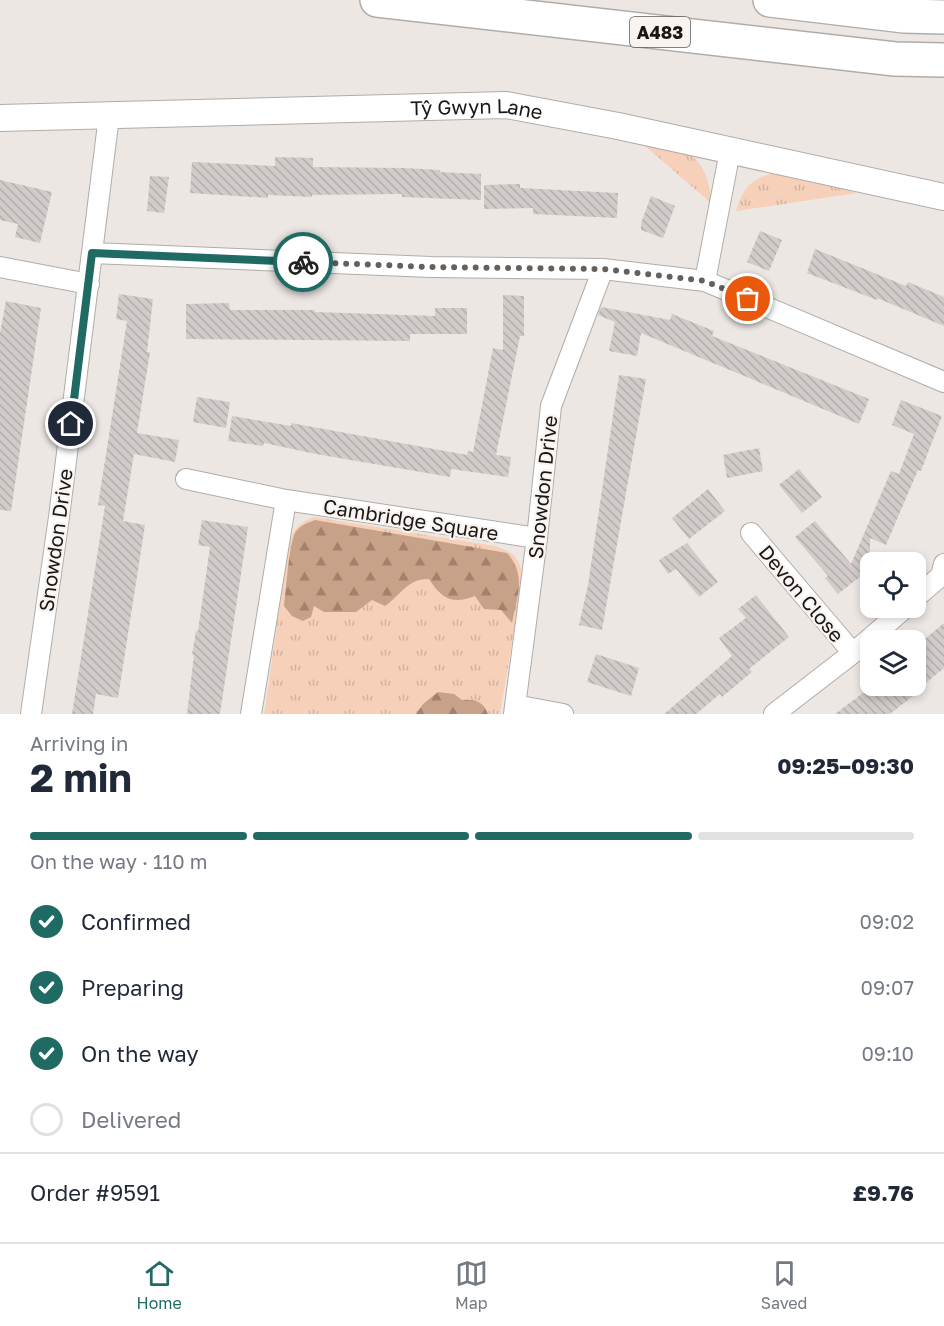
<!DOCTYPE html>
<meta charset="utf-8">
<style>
body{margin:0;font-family:"Golos Text",sans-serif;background:#f6f6f7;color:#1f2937;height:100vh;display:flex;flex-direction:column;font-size:22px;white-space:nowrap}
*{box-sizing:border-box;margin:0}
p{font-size:20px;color:#747a83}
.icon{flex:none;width:33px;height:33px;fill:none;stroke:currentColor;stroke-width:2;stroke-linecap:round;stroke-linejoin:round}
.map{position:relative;height:714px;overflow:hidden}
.panel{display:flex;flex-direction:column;background:#fff;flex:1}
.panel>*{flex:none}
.tools{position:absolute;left:860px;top:552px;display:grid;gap:12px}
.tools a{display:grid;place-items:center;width:66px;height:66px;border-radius:12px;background:#fff;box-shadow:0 3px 9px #0003;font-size:30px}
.pin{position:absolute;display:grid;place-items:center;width:51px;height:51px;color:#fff;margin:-26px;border:3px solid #fff;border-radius:50%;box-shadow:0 2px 6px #0007}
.courier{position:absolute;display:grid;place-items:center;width:60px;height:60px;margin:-30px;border:4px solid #206a64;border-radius:50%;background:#fff;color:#222;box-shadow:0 2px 8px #0007}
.overview em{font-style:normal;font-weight:700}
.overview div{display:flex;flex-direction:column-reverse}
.overview{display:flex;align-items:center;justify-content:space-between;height:102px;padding:0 30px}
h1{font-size:39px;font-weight:700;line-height:45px}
.bar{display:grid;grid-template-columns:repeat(4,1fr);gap:9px 6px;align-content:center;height:72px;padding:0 30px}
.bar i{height:8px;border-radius:4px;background:#e0e1e3}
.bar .on{background:#206a64}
.bar p{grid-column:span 4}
.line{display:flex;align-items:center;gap:15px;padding:0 30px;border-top:2px solid #e0e1e3}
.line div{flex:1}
ol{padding:0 30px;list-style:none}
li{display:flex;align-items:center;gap:18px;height:66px}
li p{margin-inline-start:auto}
li .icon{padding:6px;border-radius:50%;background:#206a64;color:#fff;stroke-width:4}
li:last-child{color:#747a83}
li i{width:33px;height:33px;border:3px solid #e0e1e3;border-radius:50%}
.tab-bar{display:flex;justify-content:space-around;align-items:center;height:84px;border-top:2px solid #e0e1e3;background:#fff;font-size:16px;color:#747a83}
.tab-bar a{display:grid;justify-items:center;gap:3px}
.tab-bar .on{color:#206a64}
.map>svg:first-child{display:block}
.grass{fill:url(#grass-tufts)}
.forest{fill:url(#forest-firs)}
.building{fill:url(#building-back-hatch)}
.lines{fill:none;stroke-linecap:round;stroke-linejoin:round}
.minor-casing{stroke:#b1aca8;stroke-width:22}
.tertiary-casing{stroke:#b1aca8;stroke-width:28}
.trunk-casing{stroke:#b1aca8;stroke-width:36}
.minor{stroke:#fff;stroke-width:20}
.tertiary{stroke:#fff;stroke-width:26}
.trunk{stroke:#fff;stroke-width:33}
.done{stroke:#63605d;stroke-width:6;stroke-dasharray:0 10.8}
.route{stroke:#206a64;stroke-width:8}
.labels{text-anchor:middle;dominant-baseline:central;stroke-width:4.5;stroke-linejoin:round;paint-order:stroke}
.shield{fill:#faf4f1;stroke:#5c5957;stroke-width:1.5}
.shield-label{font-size:18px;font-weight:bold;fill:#191715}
.street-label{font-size:20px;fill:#191715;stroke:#faf4f1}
</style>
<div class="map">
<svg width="944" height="714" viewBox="0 0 944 714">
<defs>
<pattern id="grass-tufts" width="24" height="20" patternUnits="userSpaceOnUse" patternTransform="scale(1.5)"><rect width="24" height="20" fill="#f6d0b9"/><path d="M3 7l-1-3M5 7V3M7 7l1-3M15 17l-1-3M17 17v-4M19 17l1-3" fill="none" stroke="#d2b29e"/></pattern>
<pattern id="forest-firs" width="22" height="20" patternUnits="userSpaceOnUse" patternTransform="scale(1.5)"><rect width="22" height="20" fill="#c8a189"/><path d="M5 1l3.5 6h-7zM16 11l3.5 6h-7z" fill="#a2826f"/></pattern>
<pattern id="building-back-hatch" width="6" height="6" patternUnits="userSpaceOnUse" patternTransform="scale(1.5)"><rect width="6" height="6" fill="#d1ccc9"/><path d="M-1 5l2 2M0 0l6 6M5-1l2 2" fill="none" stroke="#b3aeac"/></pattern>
</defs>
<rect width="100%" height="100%" fill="#ede7e4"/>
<!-- grass -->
<path class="grass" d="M 630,133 C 677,148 707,146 712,204 Z
M 773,173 L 784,173 L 857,193 L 736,211 C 744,187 749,181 773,173 Z
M 314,517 L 495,546 C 519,553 524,565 521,589 L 500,714 L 264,714 L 289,543 C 294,528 299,523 314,517 Z"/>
<!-- forest -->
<path class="forest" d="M 315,520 L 507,553 C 527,575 517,597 512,623 L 501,610 L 484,609 L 475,596 C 452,605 442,599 429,579 C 408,578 401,595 385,606 L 372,600 L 356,612 L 324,612 L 314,606 L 311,617 L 303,621 L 292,616 L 284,606 C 286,591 289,544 295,533 C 299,526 307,523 315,520 Z
M 438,692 L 454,694 L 462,700 C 475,699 483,701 488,714 L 416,714 L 423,704 Z"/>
<!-- building -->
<path class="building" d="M 275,157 L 313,158 L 313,167 L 404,168 L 440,170 L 440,172 L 481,174 L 481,200 L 402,197 L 402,194 L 312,195 L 312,197 L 268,195 L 268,198 L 190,193 L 192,162 L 275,166 Z
M 150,176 L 169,177 L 164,213 L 147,211 Z
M 0,180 L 52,192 L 40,243 L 15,237 L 18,224 L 0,220 Z
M 520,184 L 520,188 L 618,193 L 617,218 L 533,214 L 533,208 L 484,209 L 484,185 Z
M 651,196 L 675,206 L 663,238 L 641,230 L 641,223 Z
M 760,231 L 782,240 L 769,271 L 747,262 Z
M 815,249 L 906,286 L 908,282 L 944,297 L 944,326 L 877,298 L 877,300 L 807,273 Z
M 119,294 L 153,299 L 147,352 L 150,352 L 137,433 L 179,440 L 175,462 L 134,454 L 123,521 L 145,525 L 118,698 L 96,694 L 93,714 L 72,714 L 105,506 L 98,505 L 127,321 L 116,319 Z
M 503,295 L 524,296 L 524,336 L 520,336 L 496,455 L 511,457 L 508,477 L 451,469 L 450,477 L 316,454 L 264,443 L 263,446 L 228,441 L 232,416 L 291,426 L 291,423 L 467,455 L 468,451 L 473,452 L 493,348 L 503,350 Z
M 6,301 L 41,308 L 11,511 L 0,510 L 0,333 Z
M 229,303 L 230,310 L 315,310 L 314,312 L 435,316 L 435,308 L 467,308 L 467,334 L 410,334 L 410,341 L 186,339 L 186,304 Z
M 601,307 L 670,320 L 672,314 L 714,331 L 712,336 L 869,399 L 859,424 L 641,333 L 637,356 L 609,351 L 615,322 L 598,315 Z
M 619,375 L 646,379 L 602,630 L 579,625 L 588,585 Z
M 197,397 L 230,402 L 226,428 L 193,422 Z
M 901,400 L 942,416 L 921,471 L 918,470 L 886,545 L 870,538 L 870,569 L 838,594 L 825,578 L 828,576 L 795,537 L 815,521 L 851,564 L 891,471 L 899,474 L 914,434 L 892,425 Z
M 759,448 L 763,471 L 727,478 L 723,455 Z
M 799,469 L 822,497 L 802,513 L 779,485 Z
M 708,489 L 725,511 L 689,539 L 672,518 Z
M 202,520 L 248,527 L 220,714 L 187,714 L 194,655 L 192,655 L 196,631 L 198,631 L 210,547 L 198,545 Z
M 687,543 L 718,582 L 699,597 L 676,569 L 668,574 L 659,560 Z
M 756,595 L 789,637 L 749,669 L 752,672 L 722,697 L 720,694 L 696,714 L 664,714 L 732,656 L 719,638 L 746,618 L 738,609 Z
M 944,623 L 944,668 L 915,692 L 915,647 Z
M 596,654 L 639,668 L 631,696 L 587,682 Z
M 872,686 L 904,686 L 913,696 L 890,714 L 835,714 Z"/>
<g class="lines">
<defs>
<path id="minor" d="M 92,253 L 431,267 L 603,269 L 705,281 L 944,382
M 0,267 L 89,284
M 705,281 L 730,151
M 186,479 L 286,500 L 537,538
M 751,533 L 853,653
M 915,598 L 941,576 L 944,564
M 515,705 L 563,714
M 31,714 L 59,517 L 109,116
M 251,714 L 286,500
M 514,714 L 537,538 L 551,406 L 603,269
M 774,714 L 853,653 L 905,608"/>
<g id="tertiary">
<path id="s1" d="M 0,118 L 506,105 L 618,126 L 944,197"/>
</g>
<path id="trunk" d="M 377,0 L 895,59 L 944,60
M 770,0 L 904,16 L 944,17"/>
</defs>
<!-- minor casing -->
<use href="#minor" class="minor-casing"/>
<!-- tertiary casing -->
<use href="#tertiary" class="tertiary-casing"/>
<!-- trunk casing -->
<use href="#trunk" class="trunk-casing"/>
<!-- minor -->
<use href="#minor" class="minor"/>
<!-- tertiary -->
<use href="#tertiary" class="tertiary"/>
<!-- trunk -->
<use href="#trunk" class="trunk"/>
</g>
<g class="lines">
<!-- done -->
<path class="done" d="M 303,262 L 431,267 L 603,269 L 705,281 L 748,299"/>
<!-- route -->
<path class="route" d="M 71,424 L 92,253 L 303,262"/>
</g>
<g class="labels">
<!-- shield labels -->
<rect class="shield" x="630" y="17" width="60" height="30" rx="4.5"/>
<g class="shield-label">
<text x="660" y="32">A483</text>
</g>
<!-- street labels -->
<g class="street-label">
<text stroke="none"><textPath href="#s1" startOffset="477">Tŷ Gwyn Lane</textPath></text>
<text transform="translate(542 487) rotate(-84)">Snowdon Drive</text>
<text transform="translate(411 519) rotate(9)">Cambridge Square</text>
<text transform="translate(55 540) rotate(-82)">Snowdon Drive</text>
<text transform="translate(802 593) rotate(50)">Devon Close</text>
</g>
</g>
</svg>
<div class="tools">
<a><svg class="icon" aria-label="locate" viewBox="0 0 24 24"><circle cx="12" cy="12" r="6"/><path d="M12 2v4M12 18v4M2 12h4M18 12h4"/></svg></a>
<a><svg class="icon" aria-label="layers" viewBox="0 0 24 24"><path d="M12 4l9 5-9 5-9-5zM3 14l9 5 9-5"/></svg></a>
</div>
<div class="pin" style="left:748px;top:299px;background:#ea580c"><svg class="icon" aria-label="bag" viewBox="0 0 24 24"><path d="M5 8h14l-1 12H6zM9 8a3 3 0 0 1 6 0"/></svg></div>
<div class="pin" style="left:71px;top:424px;background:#1f2937"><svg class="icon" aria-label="home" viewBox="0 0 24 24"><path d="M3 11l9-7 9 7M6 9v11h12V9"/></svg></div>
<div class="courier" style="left:303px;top:262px"><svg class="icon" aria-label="bike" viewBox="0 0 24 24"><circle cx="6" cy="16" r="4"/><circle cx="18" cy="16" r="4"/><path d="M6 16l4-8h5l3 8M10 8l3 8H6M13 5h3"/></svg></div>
</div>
<section class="panel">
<div class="overview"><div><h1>2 min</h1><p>Arriving in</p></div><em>09:25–09:30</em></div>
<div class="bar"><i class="on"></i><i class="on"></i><i class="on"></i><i></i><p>On the way · 110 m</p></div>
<ol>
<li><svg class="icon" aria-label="check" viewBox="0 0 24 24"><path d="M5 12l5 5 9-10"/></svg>Confirmed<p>09:02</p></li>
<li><svg class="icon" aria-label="check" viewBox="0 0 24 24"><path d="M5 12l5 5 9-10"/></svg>Preparing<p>09:07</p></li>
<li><svg class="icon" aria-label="check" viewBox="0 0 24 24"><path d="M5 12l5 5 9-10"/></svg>On the way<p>09:10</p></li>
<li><i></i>Delivered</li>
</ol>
<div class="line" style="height:78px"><div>Order #9591</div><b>£9.76</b></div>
</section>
<nav class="tab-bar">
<a class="on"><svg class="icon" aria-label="home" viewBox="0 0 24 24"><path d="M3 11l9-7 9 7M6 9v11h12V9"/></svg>Home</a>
<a><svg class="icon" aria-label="map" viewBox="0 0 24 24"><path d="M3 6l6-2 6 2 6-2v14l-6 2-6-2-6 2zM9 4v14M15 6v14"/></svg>Map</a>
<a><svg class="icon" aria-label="saved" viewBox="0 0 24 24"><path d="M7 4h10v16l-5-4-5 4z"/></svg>Saved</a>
</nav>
